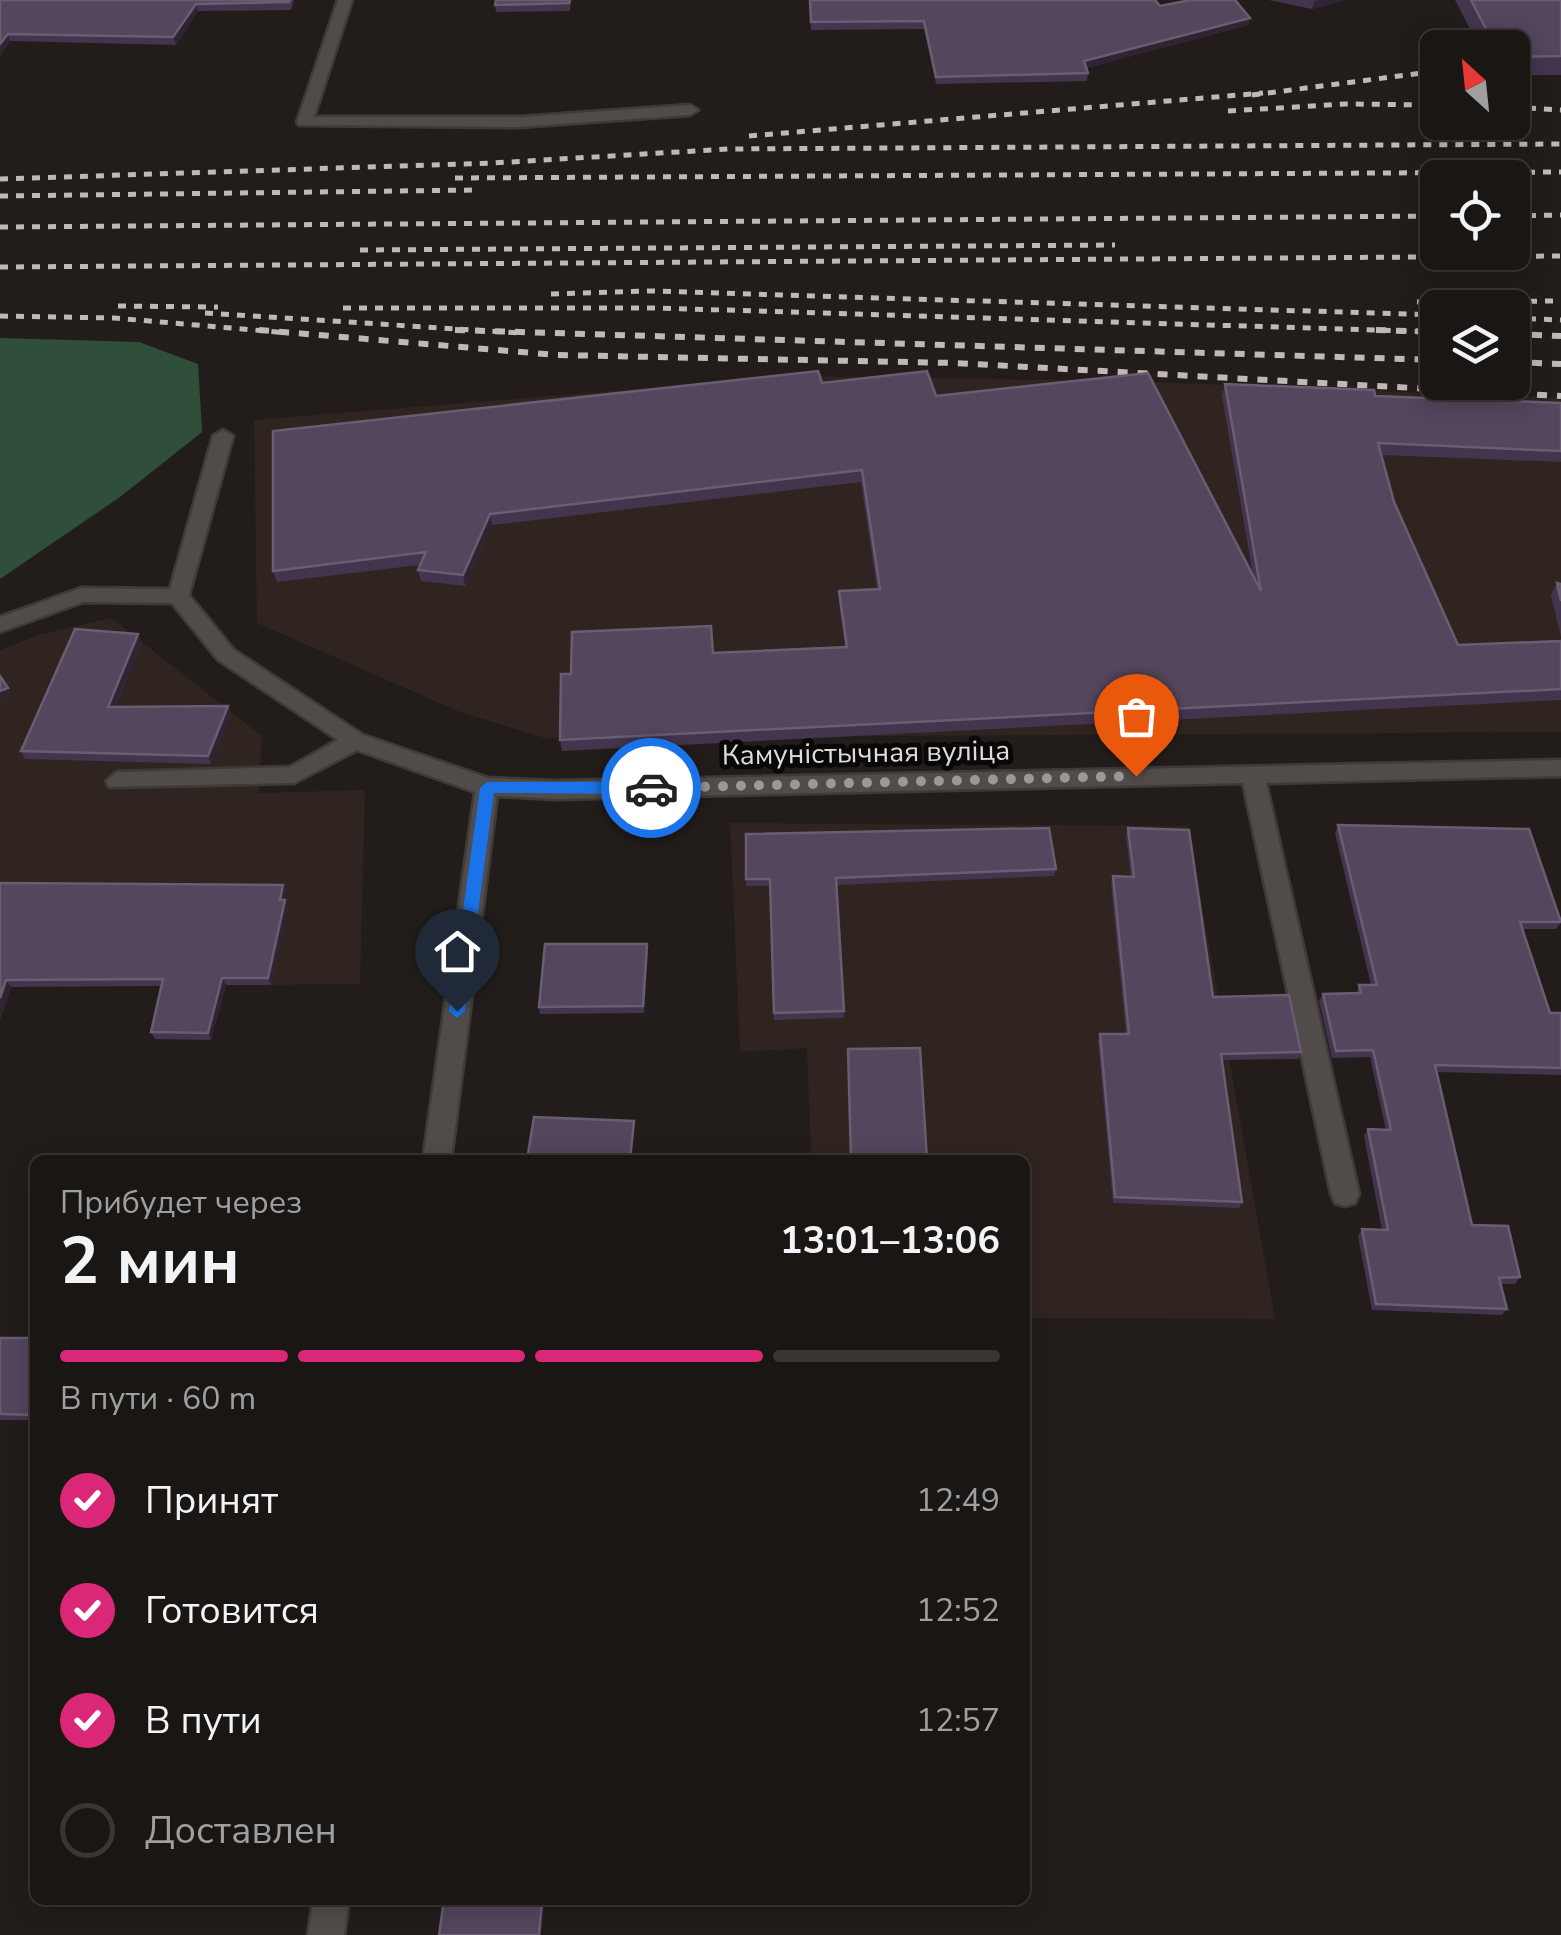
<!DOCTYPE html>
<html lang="ru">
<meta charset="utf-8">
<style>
body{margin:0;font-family:"Nunito Sans",sans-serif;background:#272322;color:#f1f3f6;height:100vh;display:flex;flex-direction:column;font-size:38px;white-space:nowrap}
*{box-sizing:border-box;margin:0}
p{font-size:32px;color:#9f9fa0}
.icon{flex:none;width:55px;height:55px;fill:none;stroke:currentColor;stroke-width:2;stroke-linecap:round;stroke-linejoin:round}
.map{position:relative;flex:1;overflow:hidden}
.side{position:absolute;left:30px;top:1155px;width:1000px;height:750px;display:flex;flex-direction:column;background:#1a1614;border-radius:15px;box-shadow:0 5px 25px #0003,0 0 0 2px #383534}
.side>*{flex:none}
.needle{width:65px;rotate:333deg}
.tools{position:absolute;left:1420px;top:30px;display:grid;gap:20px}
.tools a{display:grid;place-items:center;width:110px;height:110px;border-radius:15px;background:#1a1614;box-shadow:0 5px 25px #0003,0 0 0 2px #383534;font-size:50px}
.pin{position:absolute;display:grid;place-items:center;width:85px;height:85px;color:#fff;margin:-102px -42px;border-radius:50% 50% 50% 0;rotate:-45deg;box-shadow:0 0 10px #0007}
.pin .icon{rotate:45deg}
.courier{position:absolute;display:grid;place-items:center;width:100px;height:100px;margin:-50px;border:8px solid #1a73e8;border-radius:50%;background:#fff;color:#222;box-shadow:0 2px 12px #0007}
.summary em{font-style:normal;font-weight:700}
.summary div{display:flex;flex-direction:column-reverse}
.summary{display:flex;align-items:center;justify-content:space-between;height:170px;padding:0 30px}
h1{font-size:65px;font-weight:700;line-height:75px}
.bar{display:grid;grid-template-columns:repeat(4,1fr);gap:15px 10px;align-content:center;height:120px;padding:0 30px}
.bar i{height:12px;border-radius:8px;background:#383534}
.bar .current{background:#db2777}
.bar p{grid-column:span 4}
ol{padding:0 30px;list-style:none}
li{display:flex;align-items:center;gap:30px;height:110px}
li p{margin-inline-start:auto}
li .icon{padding:10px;border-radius:50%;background:#db2777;color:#fff;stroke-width:4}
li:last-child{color:#9f9fa0}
li i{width:55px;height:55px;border:5px solid #383534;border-radius:50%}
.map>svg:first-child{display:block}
.built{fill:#2f2420}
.forest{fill:#2f4f3a}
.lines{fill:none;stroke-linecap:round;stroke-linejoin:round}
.minor-casing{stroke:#3e3a39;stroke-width:5}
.minor{fill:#514b49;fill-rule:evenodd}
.rail-far1{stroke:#bebab8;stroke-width:5;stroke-dasharray:8 8;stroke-linecap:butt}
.rail{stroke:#bebab8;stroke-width:6;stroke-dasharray:10 10;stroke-linecap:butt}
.wall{fill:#43354e}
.shaded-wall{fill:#2f2434}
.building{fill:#53465d;stroke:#695e71;stroke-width:2.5}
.route{fill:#1a73e8}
.done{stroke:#9c9896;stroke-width:10;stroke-dasharray:0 18}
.labels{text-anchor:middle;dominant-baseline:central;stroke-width:10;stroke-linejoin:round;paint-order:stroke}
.street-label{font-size:28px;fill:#dedbd9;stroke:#0a0807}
</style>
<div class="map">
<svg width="1561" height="1935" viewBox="0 0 1561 1935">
<rect width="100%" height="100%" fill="#221d1b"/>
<!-- built -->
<path class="built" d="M 800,376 L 1124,381 L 1561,398 L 1561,732 L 545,738 L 460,712 L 257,623 L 254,420 Z
M 111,618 L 262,736 L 259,793 L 365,790 L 360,984 L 11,987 L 0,1020 L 0,650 L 42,634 Z
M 730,823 L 1188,826 L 1275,1319 L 1025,1318 L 1025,1160 L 811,1160 L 807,1048 L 740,1052 Z"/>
<!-- forest -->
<path class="forest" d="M 0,338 L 139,342 L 198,364 L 202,432 L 120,497 L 0,579 Z"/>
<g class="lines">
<defs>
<path id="minor" d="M 338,0 L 352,0 L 314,117 L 519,117 L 690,105 L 698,110 L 690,115 L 519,127 L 299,125 L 297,122 Z
M 223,430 L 233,436 L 189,595 L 234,650 L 363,735 L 488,778 L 556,781 L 1561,760 L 1561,776 L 1266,783 L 1359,1194 L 1355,1203 L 1345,1206 L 1335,1203 L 1331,1194 L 1243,783 L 556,799 L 497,796 L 451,1160 L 423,1160 L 475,792 L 357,750 L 294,783 L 109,787 L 106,781 L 117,772 L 290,767 L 338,740 L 218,660 L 172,603 L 83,602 L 0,632 L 0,617 L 81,588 L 170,589 L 213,436 Z
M 313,1900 L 349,1900 L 344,1935 L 308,1935 Z"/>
</defs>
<!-- minor casing -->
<use href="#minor" class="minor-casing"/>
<!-- minor -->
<use href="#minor" class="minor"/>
<!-- rail-far1 -->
<path class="rail-far1" d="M 1252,95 L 1438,71
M 1512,107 L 1561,110
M 1228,111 L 1346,104 L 1438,105
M 749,136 L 1263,93
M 455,178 L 1561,172
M 0,179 L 493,163 L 728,149 L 1561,144
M 0,196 L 475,190
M 1512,216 L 1561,215
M 0,227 L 1438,216
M 360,250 L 1115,245
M 0,267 L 1561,256
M 551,294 L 651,291 L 1438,315
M 1417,302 L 1561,301
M 118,306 L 218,307
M 343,308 L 658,308 L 1438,332
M 205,313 L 521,333
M 0,316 L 114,318 L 289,333
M 1512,318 L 1561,320"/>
<!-- rail -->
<path class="rail" d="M 259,330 L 557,355 L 955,363 L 1561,396
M 455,330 L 1438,360
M 1376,330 L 1438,332
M 1512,334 L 1561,336
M 1512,362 L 1561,364"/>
</g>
<!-- wall -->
<path class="wall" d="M 0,0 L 294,0 L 291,10 L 198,11 L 176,45 L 10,41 L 0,56 Z
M 571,0 L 570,11 L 496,12 L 495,5 Z
M 809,0 L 1157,2 L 1160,6 L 1250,18 L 1248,25 L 1086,68 L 1088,73 L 1087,81 L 936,84 L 924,29 L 811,30 Z
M 1269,0 L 1346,0 L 1312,9 Z
M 1455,0 L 1561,0 L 1561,75 L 1512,75 L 1512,48 L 1480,48 Z
M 822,383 L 936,396 L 1253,575 L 1222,396 L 1225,384 L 1375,396 L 1561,403 L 1561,462 L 1381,455 L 1394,502 L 1458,645 L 1561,641 L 1561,700 L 562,751 L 560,740 L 571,674 L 713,653 L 845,647 L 839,603 L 839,591 L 877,589 L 861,482 L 492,525 L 465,586 L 421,581 L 418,570 L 420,565 L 277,582 L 273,571 Z
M 1557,583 L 1561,584 L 1561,637 L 1551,595 Z
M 142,642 L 115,707 L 231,714 L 211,764 L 25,759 L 21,751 Z
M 1338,825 L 1561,922 L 1556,929 L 1523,929 L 1550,1013 L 1561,1013 L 1561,1075 L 1437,1072 L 1472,1225 L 1520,1277 L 1515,1284 L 1501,1284 L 1507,1309 L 1502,1315 L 1372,1310 L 1358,1236 L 1362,1229 L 1382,1230 L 1364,1136 L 1368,1129 L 1386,1130 L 1370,1057 L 1332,1058 L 1319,1001 L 1323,994 L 1356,994 L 1359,985 L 1371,985 L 1335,833 Z
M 1128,828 L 1213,997 L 1301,1052 L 1298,1059 L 1222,1060 L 1242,1202 L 1239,1208 L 1113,1203 L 1098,1041 L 1100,1034 L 1126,1034 L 1111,884 L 1113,876 L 1131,877 L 1126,836 Z
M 746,834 L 1056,869 L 1054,876 L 836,885 L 844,1018 L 774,1020 L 770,886 L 746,886 Z
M 0,883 L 283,885 L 286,892 L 284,900 L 288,908 L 271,985 L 226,985 L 211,1040 L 155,1039 L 151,1032 L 161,986 L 11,987 L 0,1020 Z
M 648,951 L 644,1013 L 540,1014 L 539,1007 Z
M 0,1338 L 35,1338 L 35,1420 L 0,1420 Z"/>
<!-- shaded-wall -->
<path class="shaded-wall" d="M 1319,0 L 1346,0 L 1312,9 L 1314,1 Z
M 196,4 L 198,11 L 176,45 L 173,37 Z
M 1250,18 L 1248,25 L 1083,69 L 1084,61 Z
M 8,34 L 10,41 L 0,56 L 0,44 Z
M 490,514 L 492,525 L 465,586 L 463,575 Z
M 138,634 L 142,642 L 111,715 L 108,707 Z
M 8,688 L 12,695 L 0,701 L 0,691 Z
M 228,706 L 231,714 L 211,764 L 208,756 Z
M 283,885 L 286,892 L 283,908 L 280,900 Z
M 285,900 L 288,908 L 271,985 L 268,978 Z
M 222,978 L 226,985 L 211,1040 L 208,1033 Z
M 6,980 L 11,987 L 0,1020 L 0,998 Z
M 634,1121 L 635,1127 L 631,1160 L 630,1160 Z
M 542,1900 L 545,1900 L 541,1935 L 539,1935 Z"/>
<!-- building -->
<path class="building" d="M 0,0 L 290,0 L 289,2 L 196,4 L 173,37 L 8,34 L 0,44 Z
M 496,0 L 570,0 L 569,3 L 495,5 Z
M 810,0 L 1155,0 L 1160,6 L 1191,0 L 1235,0 L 1250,18 L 1084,61 L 1088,73 L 936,77 L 924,21 L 811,22 Z
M 1471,0 L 1561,0 L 1561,56 L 1512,57 L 1512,48 L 1496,48 Z
M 818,371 L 822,383 L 927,371 L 936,396 L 1148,373 L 1261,591 L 1225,384 L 1374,390 L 1375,396 L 1561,403 L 1561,451 L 1378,443 L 1394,502 L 1458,645 L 1561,641 L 1561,689 L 560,740 L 561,674 L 571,674 L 572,632 L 711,626 L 713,653 L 847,647 L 839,591 L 880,589 L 862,470 L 490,514 L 463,575 L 418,570 L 426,552 L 273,571 L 273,431 Z
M 1557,583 L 1561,584 L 1561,601 Z
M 75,629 L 138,634 L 108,707 L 228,706 L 208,756 L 21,751 Z
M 0,676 L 8,688 L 0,691 Z
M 1338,825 L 1529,829 L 1561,922 L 1520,922 L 1550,1013 L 1561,1013 L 1561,1068 L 1435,1065 L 1472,1225 L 1508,1226 L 1520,1277 L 1499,1278 L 1507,1309 L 1376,1304 L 1362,1229 L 1388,1230 L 1368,1129 L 1391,1130 L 1373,1050 L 1336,1051 L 1323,994 L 1361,993 L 1359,985 L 1377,985 Z
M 1049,828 L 1056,869 L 836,878 L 844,1011 L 774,1013 L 770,879 L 746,879 L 746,834 Z
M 1128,828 L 1189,830 L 1213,997 L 1289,995 L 1301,1052 L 1221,1054 L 1242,1202 L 1115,1197 L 1100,1034 L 1129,1034 L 1113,876 L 1134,877 Z
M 0,883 L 283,885 L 280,900 L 285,900 L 268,978 L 222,978 L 208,1033 L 151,1032 L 163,979 L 6,980 L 0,998 Z
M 545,944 L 647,944 L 643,1006 L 539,1007 Z
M 920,1048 L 927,1160 L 851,1160 L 848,1049 Z
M 534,1117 L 634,1121 L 630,1160 L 527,1160 Z
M 0,1338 L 35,1338 L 35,1415 L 0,1414 Z
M 444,1900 L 542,1900 L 539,1935 L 439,1935 Z"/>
<!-- route -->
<path class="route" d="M 487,782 L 651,782 L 658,788 L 651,794 L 494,793 L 465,1011 L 457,1018 L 449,1011 L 480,788 Z"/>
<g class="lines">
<!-- done -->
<path class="done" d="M 651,788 L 1136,776"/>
</g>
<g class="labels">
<!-- street labels -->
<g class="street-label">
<text transform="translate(866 753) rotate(-1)">Камуністычная вуліца</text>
</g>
</g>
</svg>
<div class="tools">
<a><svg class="needle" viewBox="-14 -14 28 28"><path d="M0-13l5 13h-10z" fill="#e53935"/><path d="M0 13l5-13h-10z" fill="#9f9fa0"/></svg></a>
<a><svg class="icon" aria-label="locate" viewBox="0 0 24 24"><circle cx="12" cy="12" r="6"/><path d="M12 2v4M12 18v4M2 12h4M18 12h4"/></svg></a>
<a><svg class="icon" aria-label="layers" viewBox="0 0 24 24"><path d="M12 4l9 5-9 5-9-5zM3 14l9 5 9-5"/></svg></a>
</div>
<div class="pin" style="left:1136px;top:776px;background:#ea580c"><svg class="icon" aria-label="bag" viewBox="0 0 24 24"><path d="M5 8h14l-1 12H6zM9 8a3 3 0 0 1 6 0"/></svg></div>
<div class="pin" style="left:457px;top:1011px;background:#1f2937"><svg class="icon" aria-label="home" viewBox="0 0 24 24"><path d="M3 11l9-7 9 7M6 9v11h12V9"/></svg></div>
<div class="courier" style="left:651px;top:788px"><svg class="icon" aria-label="car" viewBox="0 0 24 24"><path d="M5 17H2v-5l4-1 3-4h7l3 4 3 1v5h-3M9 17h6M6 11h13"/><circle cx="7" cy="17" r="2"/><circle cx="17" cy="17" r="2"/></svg></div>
<section class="side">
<div class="summary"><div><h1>2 мин</h1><p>Прибудет через</p></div><em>13:01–13:06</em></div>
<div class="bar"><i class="current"></i><i class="current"></i><i class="current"></i><i></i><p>В пути · 60 m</p></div>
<ol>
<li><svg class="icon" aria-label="check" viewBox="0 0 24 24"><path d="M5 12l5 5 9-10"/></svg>Принят<p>12:49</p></li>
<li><svg class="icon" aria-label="check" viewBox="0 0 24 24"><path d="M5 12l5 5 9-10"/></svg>Готовится<p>12:52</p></li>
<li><svg class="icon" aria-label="check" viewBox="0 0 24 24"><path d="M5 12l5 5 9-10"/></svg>В пути<p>12:57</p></li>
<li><i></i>Доставлен</li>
</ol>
</section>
</div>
